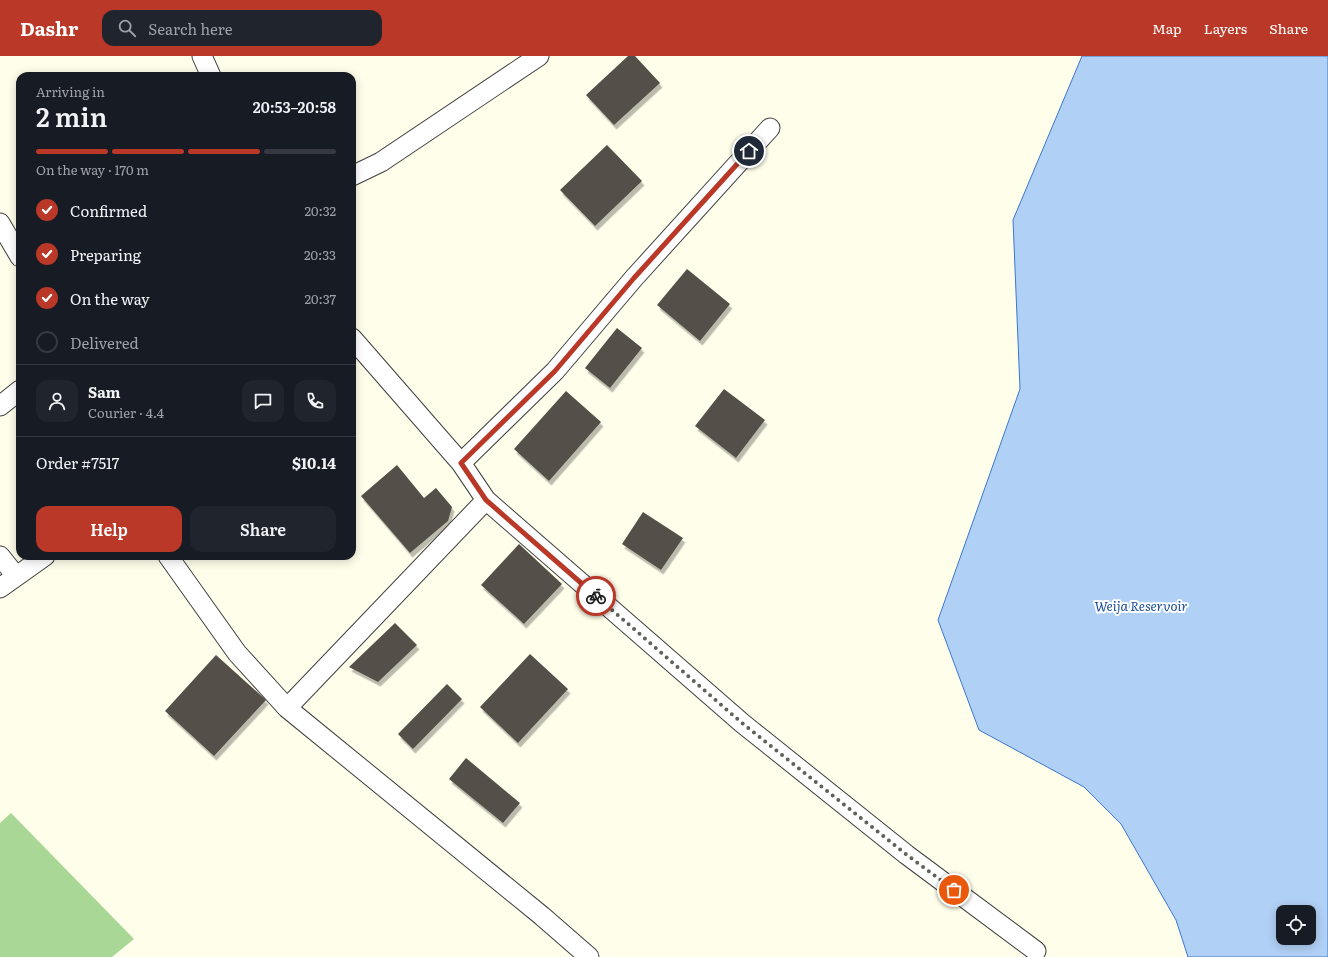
<!DOCTYPE html>
<meta charset="utf-8">
<style>
body{margin:0;font-family:Literata,serif;background:#20242c;color:#f1f3f6;height:100vh;display:flex;flex-direction:column;font-size:15px;white-space:nowrap}
*{box-sizing:border-box;margin:0}
p{font-size:13px;color:#9ea1a6}
.icon{flex:none;width:22px;height:22px;fill:none;stroke:currentColor;stroke-width:2;stroke-linecap:round;stroke-linejoin:round}
.map{position:relative;flex:1;overflow:hidden}
.panel{position:absolute;left:16px;top:16px;width:340px;height:488px;display:flex;flex-direction:column;background:#171b24;border-radius:12px;box-shadow:0 2px 10px #0003}
.panel>*{flex:none}
.controls{position:absolute;left:1276px;top:849px;display:grid;gap:8px}
.controls a{display:grid;place-items:center;width:40px;height:40px;border-radius:8px;background:#171b24;box-shadow:0 2px 10px #0003;font-size:20px}
.pin{position:absolute;display:grid;place-items:center;width:34px;height:34px;color:#fff;margin:-17px;border:2px solid #fff;border-radius:50%;box-shadow:0 1px 4px #0007}
.courier{position:absolute;display:grid;place-items:center;width:40px;height:40px;margin:-20px;border:3px solid #b93827;border-radius:50%;background:#fff;color:#222;box-shadow:0 1px 5px #0007}
.summary em{font-style:normal;font-weight:600}
.summary div{display:flex;flex-direction:column-reverse}
.summary{display:flex;align-items:center;justify-content:space-between;height:68px;padding:0 20px}
h1{font-size:26px;font-weight:600;line-height:30px}
.bar{display:grid;grid-template-columns:repeat(4,1fr);gap:6px 4px;align-content:center;height:48px;padding:0 20px}
.bar i{height:5px;border-radius:3px;background:#363941}
.bar .current{background:#b93827}
.bar p{grid-column:span 4}
.line{display:flex;align-items:center;gap:10px;padding:0 20px;border-top:1px solid #363941}
.line div{flex:1}
.round{display:grid;place-items:center;flex:none;width:42px;height:42px;border-radius:12px;background:#20242c}
ol{padding:0 20px;list-style:none}
li{display:flex;align-items:center;gap:12px;height:44px}
li p{margin-inline-start:auto}
li .icon{padding:4px;border-radius:50%;background:#b93827;color:#fff;stroke-width:4}
li:last-child{color:#9ea1a6}
li i{width:22px;height:22px;border:2px solid #363941;border-radius:50%}
.button{display:flex;gap:8px;margin-top:auto;padding:8px 20px}
.button a{flex:1;height:46px;border-radius:12px;background:#b93827;color:#fff;font-size:16px;font-weight:600;line-height:46px;text-align:center}
.button a+a{background:#20242c;color:#f1f3f6}
header{display:flex;align-items:center;gap:24px;box-sizing:border-box;height:56px;padding:0 20px;background:#b93827;color:#fff}
header strong{font-size:19px}
nav{display:flex;gap:22px;margin-inline-start:auto;font-size:14px}
.search{width:280px;height:36px;background:#20242c;display:flex;align-items:center;gap:10px;box-sizing:border-box;padding:0 14px;border-radius:12px;color:#9ea1a6;font-size:15px}
.map>svg:first-child{display:block}
.forest{fill:#a9d896}
.water{fill:#b1d0f5;stroke:#3979ca;fill-rule:evenodd}
.building{fill:#544f48;filter:url(#shadow)}
.lines{fill:none;stroke-linecap:round;stroke-linejoin:round}
.minor-casing{stroke:#3f3f3f;stroke-width:21}
.minor{stroke:#fff;stroke-width:19}
.done{stroke:#61615a;stroke-width:4;stroke-dasharray:0 7.2}
.route{stroke:#b93827;stroke-width:5}
.labels{text-anchor:middle;dominant-baseline:central;stroke-width:4;stroke-linejoin:round;paint-order:stroke}
.water-label{font-size:13px;font-style:italic;fill:#184c9b;stroke:#fff}
</style>
<header>
<strong>Dashr</strong>
<div class="search"><svg class="icon" aria-label="search" viewBox="0 0 24 24"><circle cx="10" cy="10" r="6"/><path d="M15 15l6 6"/></svg>Search here</div>
<nav><a>Map</a><a>Layers</a><a>Share</a></nav>
</header>
<div class="map">
<svg width="1328" height="901" viewBox="0 0 1328 901">
<defs>
<filter id="shadow"><feDropShadow dx="2.5" dy="4.5" stdDeviation="0" flood-color="#0004"/></filter>
</defs>
<rect width="100%" height="100%" fill="#fffeeb"/>
<!-- forest -->
<path class="forest" d="M 11,757 L 134,883 L 112,901 L 0,901 L 0,767 Z"/>
<!-- water -->
<path class="water" d="M 1082,0 L 1328,0 L 1328,901 L 1188,901 L 1176,864 L 1121,768 L 1084,731 L 979,674 L 938,564 L 1020,333 L 1013,164 ZM 1283,856 L 1309,856 L 1309,882 L 1283,882 Z"/>
<!-- building -->
<path class="building" d="M 628,0 L 635,0 L 660,27 L 614,69 L 586,39 Z
M 607,89 L 642,125 L 595,170 L 560,134 Z
M 687,213 L 730,248 L 700,285 L 657,249 Z
M 617,272 L 642,292 L 610,332 L 585,312 Z
M 724,333 L 765,364 L 736,402 L 695,370 Z
M 566,335 L 601,366 L 549,425 L 514,393 Z
M 397,409 L 424,442 L 436,432 L 452,451 L 448,465 L 410,497 L 361,440 Z
M 643,456 L 683,482 L 661,514 L 622,488 Z
M 519,488 L 562,528 L 524,568 L 481,529 Z
M 395,567 L 417,589 L 378,626 L 349,611 Z
M 530,598 L 568,633 L 518,687 L 480,651 Z
M 216,599 L 266,644 L 214,700 L 165,655 Z
M 447,628 L 462,643 L 413,693 L 398,678 Z
M 466,702 L 520,747 L 503,767 L 449,723 Z"/>
<g class="lines">
<defs>
<path id="minor" d="M 202,0 L 211,20
M 352,120 L 381,106 L 539,0
M 0,167 L 20,201
M 352,282 L 461,407 L 486,444 L 742,667 L 907,799 L 1036,895
M 0,350 L 20,334
M 461,407 L 555,315 L 634,222 L 770,72
M 0,500 L 16,520
M 168,500 L 237,597 L 287,652 L 542,860 L 589,901
M 0,532 L 45,500
M 287,652 L 486,444"/>
</defs>
<!-- minor casing -->
<use href="#minor" class="minor-casing"/>
<!-- minor -->
<use href="#minor" class="minor"/>
</g>
<g class="lines">
<!-- done -->
<path class="done" d="M 596,540 L 742,667 L 907,799 L 954,834"/>
<!-- route -->
<path class="route" d="M 596,540 L 486,444 L 461,407 L 555,315 L 634,222 L 749,95"/>
</g>
<g class="labels">
<!-- water labels -->
<g class="water-label">
<text x="1141" y="549">Weija Reservoir</text>
</g>
</g>
</svg>
<div class="controls">
<a><svg class="icon" aria-label="locate" viewBox="0 0 24 24"><circle cx="12" cy="12" r="6"/><path d="M12 2v4M12 18v4M2 12h4M18 12h4"/></svg></a>
</div>
<div class="pin" style="left:954px;top:834px;background:#ea580c"><svg class="icon" aria-label="bag" viewBox="0 0 24 24"><path d="M5 8h14l-1 12H6zM9 8a3 3 0 0 1 6 0"/></svg></div>
<div class="pin" style="left:749px;top:95px;background:#1f2937"><svg class="icon" aria-label="home" viewBox="0 0 24 24"><path d="M3 11l9-7 9 7M6 9v11h12V9"/></svg></div>
<div class="courier" style="left:596px;top:540px"><svg class="icon" aria-label="bike" viewBox="0 0 24 24"><circle cx="6" cy="16" r="4"/><circle cx="18" cy="16" r="4"/><path d="M6 16l4-8h5l3 8M10 8l3 8H6M13 5h3"/></svg></div>
<section class="panel">
<div class="summary"><div><h1>2 min</h1><p>Arriving in</p></div><em>20:53–20:58</em></div>
<div class="bar"><i class="current"></i><i class="current"></i><i class="current"></i><i></i><p>On the way · 170 m</p></div>
<ol>
<li><svg class="icon" aria-label="check" viewBox="0 0 24 24"><path d="M5 12l5 5 9-10"/></svg>Confirmed<p>20:32</p></li>
<li><svg class="icon" aria-label="check" viewBox="0 0 24 24"><path d="M5 12l5 5 9-10"/></svg>Preparing<p>20:33</p></li>
<li><svg class="icon" aria-label="check" viewBox="0 0 24 24"><path d="M5 12l5 5 9-10"/></svg>On the way<p>20:37</p></li>
<li><i></i>Delivered</li>
</ol>
<div class="line" style="height:72px"><a class="round"><svg class="icon" aria-label="person" viewBox="0 0 24 24"><circle cx="12" cy="8" r="4"/><path d="M4 21q1-7 8-7t8 7"/></svg></a><div><b>Sam</b><p>Courier · 4.4</p></div><a class="round"><svg class="icon" aria-label="chat" viewBox="0 0 24 24"><path d="M4 5h16v11H9l-5 4z"/></svg></a><a class="round"><svg class="icon" aria-label="phone" viewBox="0 0 24 24"><path d="M5 4h4l2 5-3 2q2 4 5 5l2-3 5 2v4C11 20 4 13 5 4z"/></svg></a></div>
<div class="line" style="height:52px"><div>Order #7517</div><b>$10.14</b></div>
<div class="button"><a>Help</a><a>Share</a></div>
</section>
</div>
